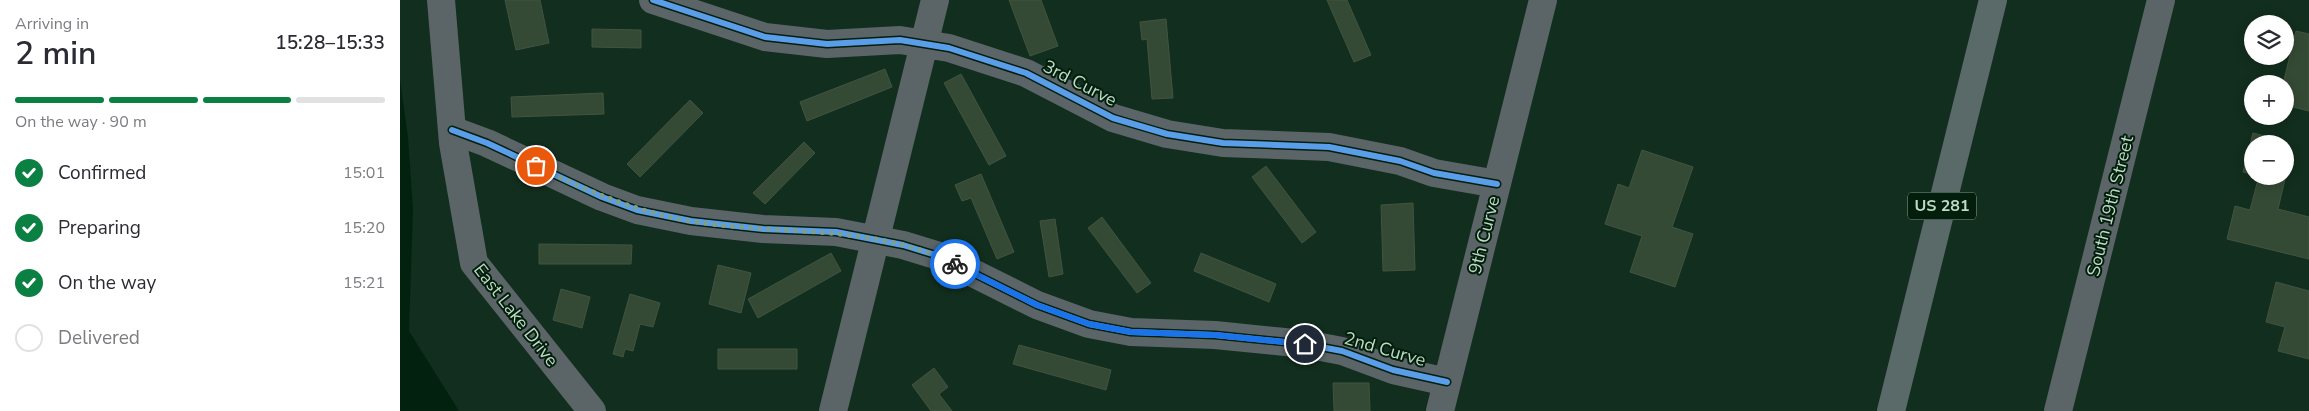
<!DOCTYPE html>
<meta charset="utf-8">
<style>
body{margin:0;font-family:"Nunito Sans",sans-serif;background:#f7f7f7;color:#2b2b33;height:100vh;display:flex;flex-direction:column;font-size:19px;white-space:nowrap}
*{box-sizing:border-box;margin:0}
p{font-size:16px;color:#7c7c81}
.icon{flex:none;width:28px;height:28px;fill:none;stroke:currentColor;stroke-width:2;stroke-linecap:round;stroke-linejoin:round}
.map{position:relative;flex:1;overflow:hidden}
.details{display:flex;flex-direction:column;background:#fff;width:400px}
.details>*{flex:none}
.controls{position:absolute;left:1844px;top:15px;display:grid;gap:10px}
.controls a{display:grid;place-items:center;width:50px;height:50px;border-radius:50%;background:#fff;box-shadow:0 2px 12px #0003;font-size:25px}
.pin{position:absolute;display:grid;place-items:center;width:42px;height:42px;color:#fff;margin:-21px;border:2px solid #fff;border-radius:50%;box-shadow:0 1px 5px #0007}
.courier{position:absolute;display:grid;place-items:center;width:50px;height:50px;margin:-25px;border:4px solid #1a73e8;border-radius:50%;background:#fff;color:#222;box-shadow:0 1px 6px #0007}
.summary em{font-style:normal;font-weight:600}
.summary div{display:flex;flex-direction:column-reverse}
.summary{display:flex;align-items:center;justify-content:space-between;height:85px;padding:0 15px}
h1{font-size:32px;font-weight:600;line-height:38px}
.bar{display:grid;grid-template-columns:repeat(4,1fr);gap:8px 5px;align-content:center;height:60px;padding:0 15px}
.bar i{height:6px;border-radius:4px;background:#e1e1e2}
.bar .active{background:#0b8043}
.bar p{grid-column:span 4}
ol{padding:0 15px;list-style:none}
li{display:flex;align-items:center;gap:15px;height:55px}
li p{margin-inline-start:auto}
li .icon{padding:5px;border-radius:50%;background:#0b8043;color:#fff;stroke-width:4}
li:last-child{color:#7c7c81}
li i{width:28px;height:28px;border:2px solid #e1e1e2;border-radius:50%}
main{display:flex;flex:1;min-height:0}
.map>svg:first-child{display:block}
.water{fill:#02220f}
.building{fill:#354a35;stroke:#415441}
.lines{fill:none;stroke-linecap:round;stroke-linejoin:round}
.minor{stroke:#5b6567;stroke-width:28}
.highway{stroke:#5a6a69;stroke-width:28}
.cycleway-casing{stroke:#041e0d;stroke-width:9}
.cycleway{stroke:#5a9eea;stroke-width:6}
.done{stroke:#809f8a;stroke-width:5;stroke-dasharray:0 9}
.route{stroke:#1a73e8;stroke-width:6}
.labels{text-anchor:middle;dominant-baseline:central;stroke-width:4;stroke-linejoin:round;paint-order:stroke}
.shield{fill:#041e0d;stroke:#85a38d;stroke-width:1}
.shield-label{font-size:16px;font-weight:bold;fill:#bcdcc4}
.street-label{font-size:18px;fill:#bcdcc4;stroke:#041e0d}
</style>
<main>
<section class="details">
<div class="summary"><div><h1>2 min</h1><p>Arriving in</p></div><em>15:28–15:33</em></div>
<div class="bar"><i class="active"></i><i class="active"></i><i class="active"></i><i></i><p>On the way · 90 m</p></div>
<ol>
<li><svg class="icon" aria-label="check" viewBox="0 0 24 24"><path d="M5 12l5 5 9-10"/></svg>Confirmed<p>15:01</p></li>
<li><svg class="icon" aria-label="check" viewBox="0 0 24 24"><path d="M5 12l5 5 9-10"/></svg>Preparing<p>15:20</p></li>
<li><svg class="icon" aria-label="check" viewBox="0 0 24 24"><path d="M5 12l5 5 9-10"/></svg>On the way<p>15:21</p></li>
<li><i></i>Delivered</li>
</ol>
</section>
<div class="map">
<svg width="1909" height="411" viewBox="0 0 1909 411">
<rect width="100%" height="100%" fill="#122e1e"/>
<!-- water -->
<path class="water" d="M 0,79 L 8,137 L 13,209 L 9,331 L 59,411 L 0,411 Z"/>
<!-- building -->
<path class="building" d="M 105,0 L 140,0 L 149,43 L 116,50 Z
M 609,0 L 641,0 L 658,46 L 630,56 Z
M 927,0 L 947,0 L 971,55 L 954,62 Z
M 766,19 L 773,98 L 752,99 L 747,39 L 742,40 L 740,22 Z
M 192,29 L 241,30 L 241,48 L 192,47 Z
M 1896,31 L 1909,34 L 1909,111 L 1885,105 L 1885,84 L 1883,84 Z
M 485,69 L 492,87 L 407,121 L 400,102 Z
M 561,74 L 606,156 L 589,165 L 544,83 Z
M 203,93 L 204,114 L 112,117 L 111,97 Z
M 290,100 L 303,113 L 240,177 L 227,164 Z
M 1853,133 L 1885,141 L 1885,144 L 1852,144 L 1852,174 L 1843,172 Z
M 404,142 L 415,153 L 365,204 L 353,193 Z
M 1242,150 L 1293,167 L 1272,227 L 1293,234 L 1275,287 L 1230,272 L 1242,236 L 1205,224 L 1218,184 L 1229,188 Z
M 866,166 L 916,232 L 902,243 L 852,177 Z
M 1885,170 L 1887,171 L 1878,209 L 1909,217 L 1909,259 L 1827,239 L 1835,206 L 1850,210 L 1859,176 L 1885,176 Z
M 581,174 L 614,252 L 597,259 L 571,198 L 562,201 L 555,185 Z
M 1013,203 L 1015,270 L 983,271 L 981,205 Z
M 702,217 L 751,283 L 737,293 L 688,228 Z
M 655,219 L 663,274 L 649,277 L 640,221 Z
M 139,244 L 232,245 L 231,264 L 139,264 Z
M 431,253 L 441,271 L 358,318 L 348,299 Z
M 801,253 L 876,284 L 869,302 L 794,271 Z
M 318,265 L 351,273 L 341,313 L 309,304 Z
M 1876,282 L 1909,291 L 1909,359 L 1878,351 L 1885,327 L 1866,322 Z
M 161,289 L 190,297 L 182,328 L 153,320 Z
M 230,294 L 260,303 L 253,327 L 240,324 L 233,351 L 225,349 L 223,357 L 213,354 Z
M 619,345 L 711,370 L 706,390 L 613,364 Z
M 318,349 L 397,349 L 397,369 L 318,369 Z
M 534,368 L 548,387 L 539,394 L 552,411 L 531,411 L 512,385 Z
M 933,383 L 969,383 L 970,411 L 934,411 Z"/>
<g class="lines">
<!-- minor -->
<path class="minor" d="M 41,0 L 53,143 L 74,263 L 192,411
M 253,0 L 365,37 L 427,44 L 500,40 L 549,48 L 626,73 L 713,118 L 767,134 L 823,143 L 929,147 L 1000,161 L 1034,173 L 1097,184
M 52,130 L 87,143 L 202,197 L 237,210 L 291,221 L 363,229 L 436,232 L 503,245 L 539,256 L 637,305 L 689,324 L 731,332 L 815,335 L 905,344 L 942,351 L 993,370 L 1047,382
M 433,411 L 535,0
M 1040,411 L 1143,0
M 1658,411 L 1761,0"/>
<!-- highway -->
<path class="highway" d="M 1491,411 L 1593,0"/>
<defs>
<path id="cycleway" d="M 253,0 L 365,37 L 427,44 L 500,40 L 549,48 L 626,73 L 713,118 L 767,134 L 823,143 L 929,147 L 1000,161 L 1034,173 L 1097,184
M 52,130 L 87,143 L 202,197 L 237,210 L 291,221 L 363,229 L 436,232 L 503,245 L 539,256 L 637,305 L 689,324 L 731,332 L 815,335 L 905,344 L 942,351 L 993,370 L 1047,382"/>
</defs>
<!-- cycleway casing -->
<use href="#cycleway" class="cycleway-casing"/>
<!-- cycleway -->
<use href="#cycleway" class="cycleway"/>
</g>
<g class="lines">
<!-- done -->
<path class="done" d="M 136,166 C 188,191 234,211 290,221 C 379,236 472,223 555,264"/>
<!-- route -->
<path class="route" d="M 555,264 L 637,305 L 689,324 L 731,332 L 815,335 L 905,344"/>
</g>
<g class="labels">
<!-- shield labels -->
<rect class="shield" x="1508" y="192.5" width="68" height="27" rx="4"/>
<g class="shield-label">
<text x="1542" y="206">US 281</text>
</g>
<!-- street labels -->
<g class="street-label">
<text transform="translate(680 83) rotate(27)">3rd Curve</text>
<text transform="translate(1710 206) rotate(-76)">South 19th Street</text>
<text transform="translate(1084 235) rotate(-76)">9th Curve</text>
<text transform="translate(116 315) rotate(52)">East Lake Drive</text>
<text transform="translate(985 349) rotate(16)">2nd Curve</text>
</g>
</g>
</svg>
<div class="controls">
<a><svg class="icon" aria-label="layers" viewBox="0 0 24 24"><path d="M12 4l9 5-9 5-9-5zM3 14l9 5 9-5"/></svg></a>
<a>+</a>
<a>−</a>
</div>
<div class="pin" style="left:136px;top:166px;background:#ea580c"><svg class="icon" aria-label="bag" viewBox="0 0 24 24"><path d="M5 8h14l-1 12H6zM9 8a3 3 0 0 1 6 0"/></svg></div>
<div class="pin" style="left:905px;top:344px;background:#1f2937"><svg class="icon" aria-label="home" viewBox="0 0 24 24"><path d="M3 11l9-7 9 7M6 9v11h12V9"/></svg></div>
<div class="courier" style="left:555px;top:264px"><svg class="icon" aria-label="bike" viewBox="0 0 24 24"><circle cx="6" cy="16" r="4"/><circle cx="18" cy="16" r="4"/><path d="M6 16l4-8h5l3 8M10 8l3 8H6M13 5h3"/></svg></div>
</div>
</main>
